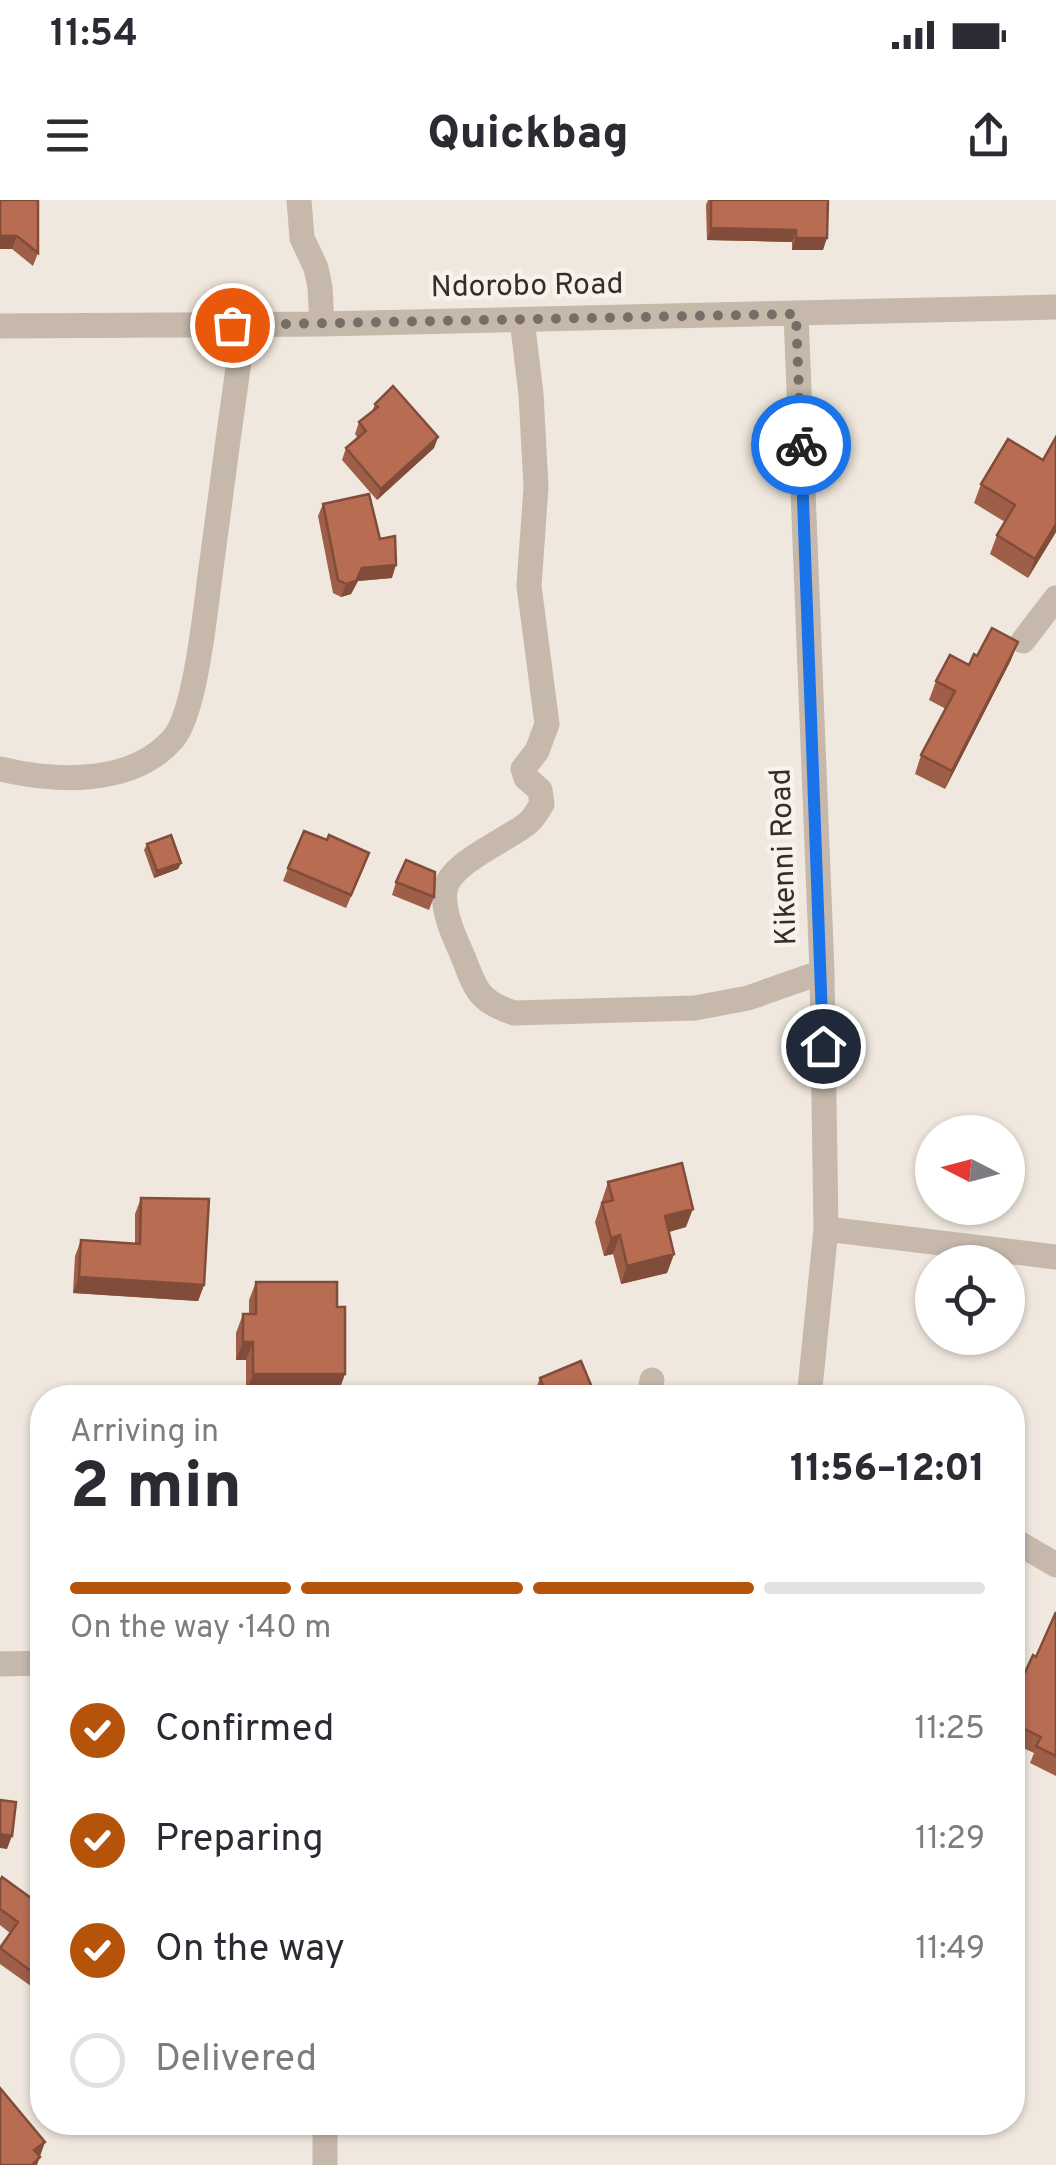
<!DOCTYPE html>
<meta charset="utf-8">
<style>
body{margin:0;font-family:Overpass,sans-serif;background:#f7f7f7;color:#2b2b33;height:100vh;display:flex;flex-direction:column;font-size:38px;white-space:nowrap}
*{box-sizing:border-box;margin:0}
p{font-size:32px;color:#7c7c81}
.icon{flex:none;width:55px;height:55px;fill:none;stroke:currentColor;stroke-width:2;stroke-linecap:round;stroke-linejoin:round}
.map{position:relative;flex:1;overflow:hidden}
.panel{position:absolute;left:30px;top:1185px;width:995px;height:750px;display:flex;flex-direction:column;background:#fff;border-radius:40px;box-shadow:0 2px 8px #0004}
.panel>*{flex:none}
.needle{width:65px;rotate:276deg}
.fabs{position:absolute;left:915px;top:915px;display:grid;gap:20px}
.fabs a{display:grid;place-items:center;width:110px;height:110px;border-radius:50%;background:#fff;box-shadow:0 2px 8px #0004;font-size:50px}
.pin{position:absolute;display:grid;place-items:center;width:85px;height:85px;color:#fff;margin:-42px;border:5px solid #fff;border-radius:50%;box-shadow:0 2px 10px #0007}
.courier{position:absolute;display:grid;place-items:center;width:100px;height:100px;margin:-50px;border:8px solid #1a73e8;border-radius:50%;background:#fff;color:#222;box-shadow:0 2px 12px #0007}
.headline em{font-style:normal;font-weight:800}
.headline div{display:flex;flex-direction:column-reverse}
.headline{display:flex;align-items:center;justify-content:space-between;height:170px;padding:0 40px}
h1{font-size:65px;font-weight:800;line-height:75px}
.bar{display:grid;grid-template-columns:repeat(4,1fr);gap:15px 10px;align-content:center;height:120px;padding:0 40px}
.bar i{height:12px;border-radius:8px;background:#e1e1e2}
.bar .on{background:#b45309}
.bar p{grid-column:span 4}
ol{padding:0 40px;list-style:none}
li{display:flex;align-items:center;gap:30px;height:110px}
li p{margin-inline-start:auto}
li .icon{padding:10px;border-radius:50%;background:#b45309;color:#fff;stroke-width:4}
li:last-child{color:#7c7c81}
li i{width:55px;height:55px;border:5px solid #e1e1e2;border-radius:50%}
.status{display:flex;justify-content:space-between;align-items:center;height:70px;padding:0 50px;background:#fff;direction:ltr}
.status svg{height:28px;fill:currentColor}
header{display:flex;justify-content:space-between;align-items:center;height:130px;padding:0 40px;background:#fff;font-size:45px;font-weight:800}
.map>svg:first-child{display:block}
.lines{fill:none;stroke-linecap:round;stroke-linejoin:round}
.minor{stroke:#c6b8ab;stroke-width:25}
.wall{fill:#9e5e47}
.shaded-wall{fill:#814c3a}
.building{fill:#b86d53;stroke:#814c3a;stroke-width:2.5}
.done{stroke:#766e68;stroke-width:10;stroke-dasharray:0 18}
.route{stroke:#1a73e8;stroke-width:12}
.labels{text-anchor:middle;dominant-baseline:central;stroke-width:9;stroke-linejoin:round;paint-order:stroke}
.street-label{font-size:30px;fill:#352d29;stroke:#f8f2ea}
</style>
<div class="status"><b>11:54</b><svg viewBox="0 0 49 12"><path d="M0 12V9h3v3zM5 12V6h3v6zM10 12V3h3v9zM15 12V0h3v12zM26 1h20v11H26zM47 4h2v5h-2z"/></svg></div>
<header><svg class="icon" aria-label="menu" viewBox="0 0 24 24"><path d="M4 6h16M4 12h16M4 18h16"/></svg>Quickbag<svg class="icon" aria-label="share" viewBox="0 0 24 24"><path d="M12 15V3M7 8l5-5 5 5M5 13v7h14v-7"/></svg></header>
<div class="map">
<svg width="1056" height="1965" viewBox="0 0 1056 1965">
<rect width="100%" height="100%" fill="#f0e8de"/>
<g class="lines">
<!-- minor -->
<path class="minor" d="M 299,0 L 302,38 L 316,68 L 320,87 L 322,124
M 796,114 L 822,772 L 826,1029 L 809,1198
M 522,120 L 531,194 L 536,287 L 529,386 L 547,524 L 537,551 L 523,569 L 526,578 L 540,590 L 542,604 C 538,610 534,618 528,623 C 508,640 448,663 445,691 C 442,713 456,740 464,759 C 476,791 480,802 514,813 L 695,808 L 748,798 L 822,772
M 0,126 L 322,124 L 1056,107
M 1023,441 L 1056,398
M 0,569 C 55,582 132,586 173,539 C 197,511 206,401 212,361 C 222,282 233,204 244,125
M 826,1029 L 1056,1057
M 649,1198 L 652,1180
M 1012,1339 L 1056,1365
M 0,1464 L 42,1463
M 325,1965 L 325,1922"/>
</g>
<!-- wall -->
<path class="wall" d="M 0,0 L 38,53 L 33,66 L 12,49 Z
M 708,0 L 828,0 L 823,50 L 792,50 L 792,42 L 707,40 L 706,5 Z
M 375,204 L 438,237 L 434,248 L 377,300 L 342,260 L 346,248 L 358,238 L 355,234 L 359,222 L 372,212 Z
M 981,284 L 1056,332 L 1028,378 L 990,354 L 997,335 L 1005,322 L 974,303 Z
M 323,304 L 380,339 L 392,378 L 358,381 L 351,394 L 341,397 L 333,393 L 318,316 Z
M 1011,460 L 945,589 L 915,574 L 921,555 L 946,509 L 929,500 L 936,481 L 969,465 Z
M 327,640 L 365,665 L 346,708 L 283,681 L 288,668 Z
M 147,644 L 181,663 L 178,669 L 154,678 L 144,650 Z
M 396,682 L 434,697 L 429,710 L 392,695 Z
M 608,982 L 686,1027 L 669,1032 L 674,1054 L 667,1073 L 621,1084 L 613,1054 L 604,1056 L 595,1022 Z
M 141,998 L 204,1085 L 198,1101 L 73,1093 L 75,1056 L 81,1040 L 135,1043 L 135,1014 Z
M 256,1082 L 337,1107 L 345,1174 L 338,1193 L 246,1193 L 246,1160 L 236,1160 L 236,1133 L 243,1114 L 249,1114 L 249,1100 Z
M 540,1178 L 587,1196 L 588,1198 L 537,1198 L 535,1191 Z
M 1056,1412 L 1056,1576 L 1030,1563 L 1034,1553 L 1012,1543 L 1012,1500 L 1036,1457 Z
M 0,1681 L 42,1706 L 42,1779 L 35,1789 L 0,1764 L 0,1747 L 10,1733 L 0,1725 Z"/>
<!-- shaded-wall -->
<path class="shaded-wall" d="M 711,28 L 796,30 L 792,42 L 707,40 Z
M 0,36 L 17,36 L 12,49 L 0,49 Z
M 796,38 L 827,38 L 823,50 L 792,50 Z
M 438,237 L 434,248 L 377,300 L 381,289 Z
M 1056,324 L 1056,332 L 1028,378 L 1035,359 Z
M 396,365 L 392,378 L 358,381 L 351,394 L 341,397 L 346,384 L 362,368 Z
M 1018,442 L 1011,460 L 945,589 L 952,571 Z
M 181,663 L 178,669 L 154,678 L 157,671 Z
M 693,1009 L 686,1027 L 658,1035 L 665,1016 Z
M 620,1035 L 613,1054 L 604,1056 L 611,1038 Z
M 674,1054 L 667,1073 L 621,1084 L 627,1066 Z
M 79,1077 L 204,1085 L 198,1101 L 73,1093 Z
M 243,1142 L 253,1142 L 246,1160 L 236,1160 Z
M 253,1174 L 345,1174 L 338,1193 L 246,1193 Z
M 0,1634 L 12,1636 L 7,1649 L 0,1648 Z
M 45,1942 L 37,1965 L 31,1965 L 34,1950 Z"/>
<!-- building -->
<path class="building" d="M 0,0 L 38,0 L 38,53 L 17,36 L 0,36 Z
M 711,0 L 828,0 L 827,38 L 796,38 L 796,30 L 711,28 Z
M 393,186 L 438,237 L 381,289 L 346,248 L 366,231 L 359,222 L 378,207 L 375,204 Z
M 1056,237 L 1056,324 L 1035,359 L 997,335 L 1015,305 L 981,284 L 1008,239 L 1043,260 Z
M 369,294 L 380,339 L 395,336 L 396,365 L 362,368 L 356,381 L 346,384 L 338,380 L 323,304 Z
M 992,428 L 1018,442 L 952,571 L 921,555 L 955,491 L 936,481 L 950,455 L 969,465 L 974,454 L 977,456 Z
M 304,631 L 327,640 L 329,635 L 369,653 L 351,695 L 288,668 Z
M 171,635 L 181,663 L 157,671 L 147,644 Z
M 406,660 L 435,672 L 434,697 L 396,682 Z
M 682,963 L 693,1009 L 665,1016 L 674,1054 L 627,1066 L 620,1035 L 611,1038 L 602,1003 L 613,1000 L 608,982 Z
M 141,998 L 209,999 L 204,1085 L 79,1077 L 81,1040 L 140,1044 Z
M 256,1082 L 337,1082 L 337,1107 L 345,1107 L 345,1174 L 253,1174 L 253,1142 L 243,1142 L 243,1114 L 256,1114 Z
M 581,1161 L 591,1185 L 584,1188 L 588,1198 L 547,1198 L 540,1178 Z
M 1056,1412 L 1056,1556 L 1036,1546 L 1041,1537 L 1012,1523 L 1012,1500 L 1033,1455 L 1036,1457 Z
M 0,1600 L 16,1602 L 12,1636 L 0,1634 Z
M 2,1677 L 42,1706 L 42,1726 L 38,1732 L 42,1735 L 42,1772 L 39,1777 L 0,1748 L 18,1722 L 0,1709 L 0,1681 Z
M 0,1888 L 45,1942 L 34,1950 L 40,1957 L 32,1965 L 0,1965 Z"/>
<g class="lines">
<!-- done -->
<path class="done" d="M 232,125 L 796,114 L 801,245"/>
<!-- route -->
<path class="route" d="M 801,245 L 823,846"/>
</g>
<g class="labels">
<!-- street labels -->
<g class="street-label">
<text transform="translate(527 87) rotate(-1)">Ndorobo Road</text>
<text transform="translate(785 657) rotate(-92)">Kikenni Road</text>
</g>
</g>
</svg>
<div class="fabs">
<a><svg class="needle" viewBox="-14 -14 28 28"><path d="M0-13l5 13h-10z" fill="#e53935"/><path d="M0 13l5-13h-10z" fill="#7c7c81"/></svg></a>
<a><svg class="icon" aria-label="locate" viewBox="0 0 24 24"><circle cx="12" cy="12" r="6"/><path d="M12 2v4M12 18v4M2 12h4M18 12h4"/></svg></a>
</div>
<div class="pin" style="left:232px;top:125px;background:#ea580c"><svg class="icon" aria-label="bag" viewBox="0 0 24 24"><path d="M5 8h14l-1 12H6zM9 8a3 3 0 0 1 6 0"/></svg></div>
<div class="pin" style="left:823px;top:846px;background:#1f2937"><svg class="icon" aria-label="home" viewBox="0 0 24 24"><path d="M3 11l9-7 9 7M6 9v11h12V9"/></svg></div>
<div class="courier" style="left:801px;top:245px"><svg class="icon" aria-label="bike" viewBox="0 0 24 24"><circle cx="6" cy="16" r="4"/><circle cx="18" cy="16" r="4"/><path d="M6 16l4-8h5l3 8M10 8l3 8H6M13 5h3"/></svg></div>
<section class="panel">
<div class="headline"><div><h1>2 min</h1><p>Arriving in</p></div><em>11:56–12:01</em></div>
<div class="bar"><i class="on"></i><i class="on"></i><i class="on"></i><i></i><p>On the way · 140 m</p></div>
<ol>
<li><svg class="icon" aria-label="check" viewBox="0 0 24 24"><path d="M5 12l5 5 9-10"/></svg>Confirmed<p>11:25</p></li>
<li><svg class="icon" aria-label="check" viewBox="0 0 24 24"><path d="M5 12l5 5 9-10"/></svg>Preparing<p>11:29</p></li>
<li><svg class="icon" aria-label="check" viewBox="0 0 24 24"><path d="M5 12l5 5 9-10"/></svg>On the way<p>11:49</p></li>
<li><i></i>Delivered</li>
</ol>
</section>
</div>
